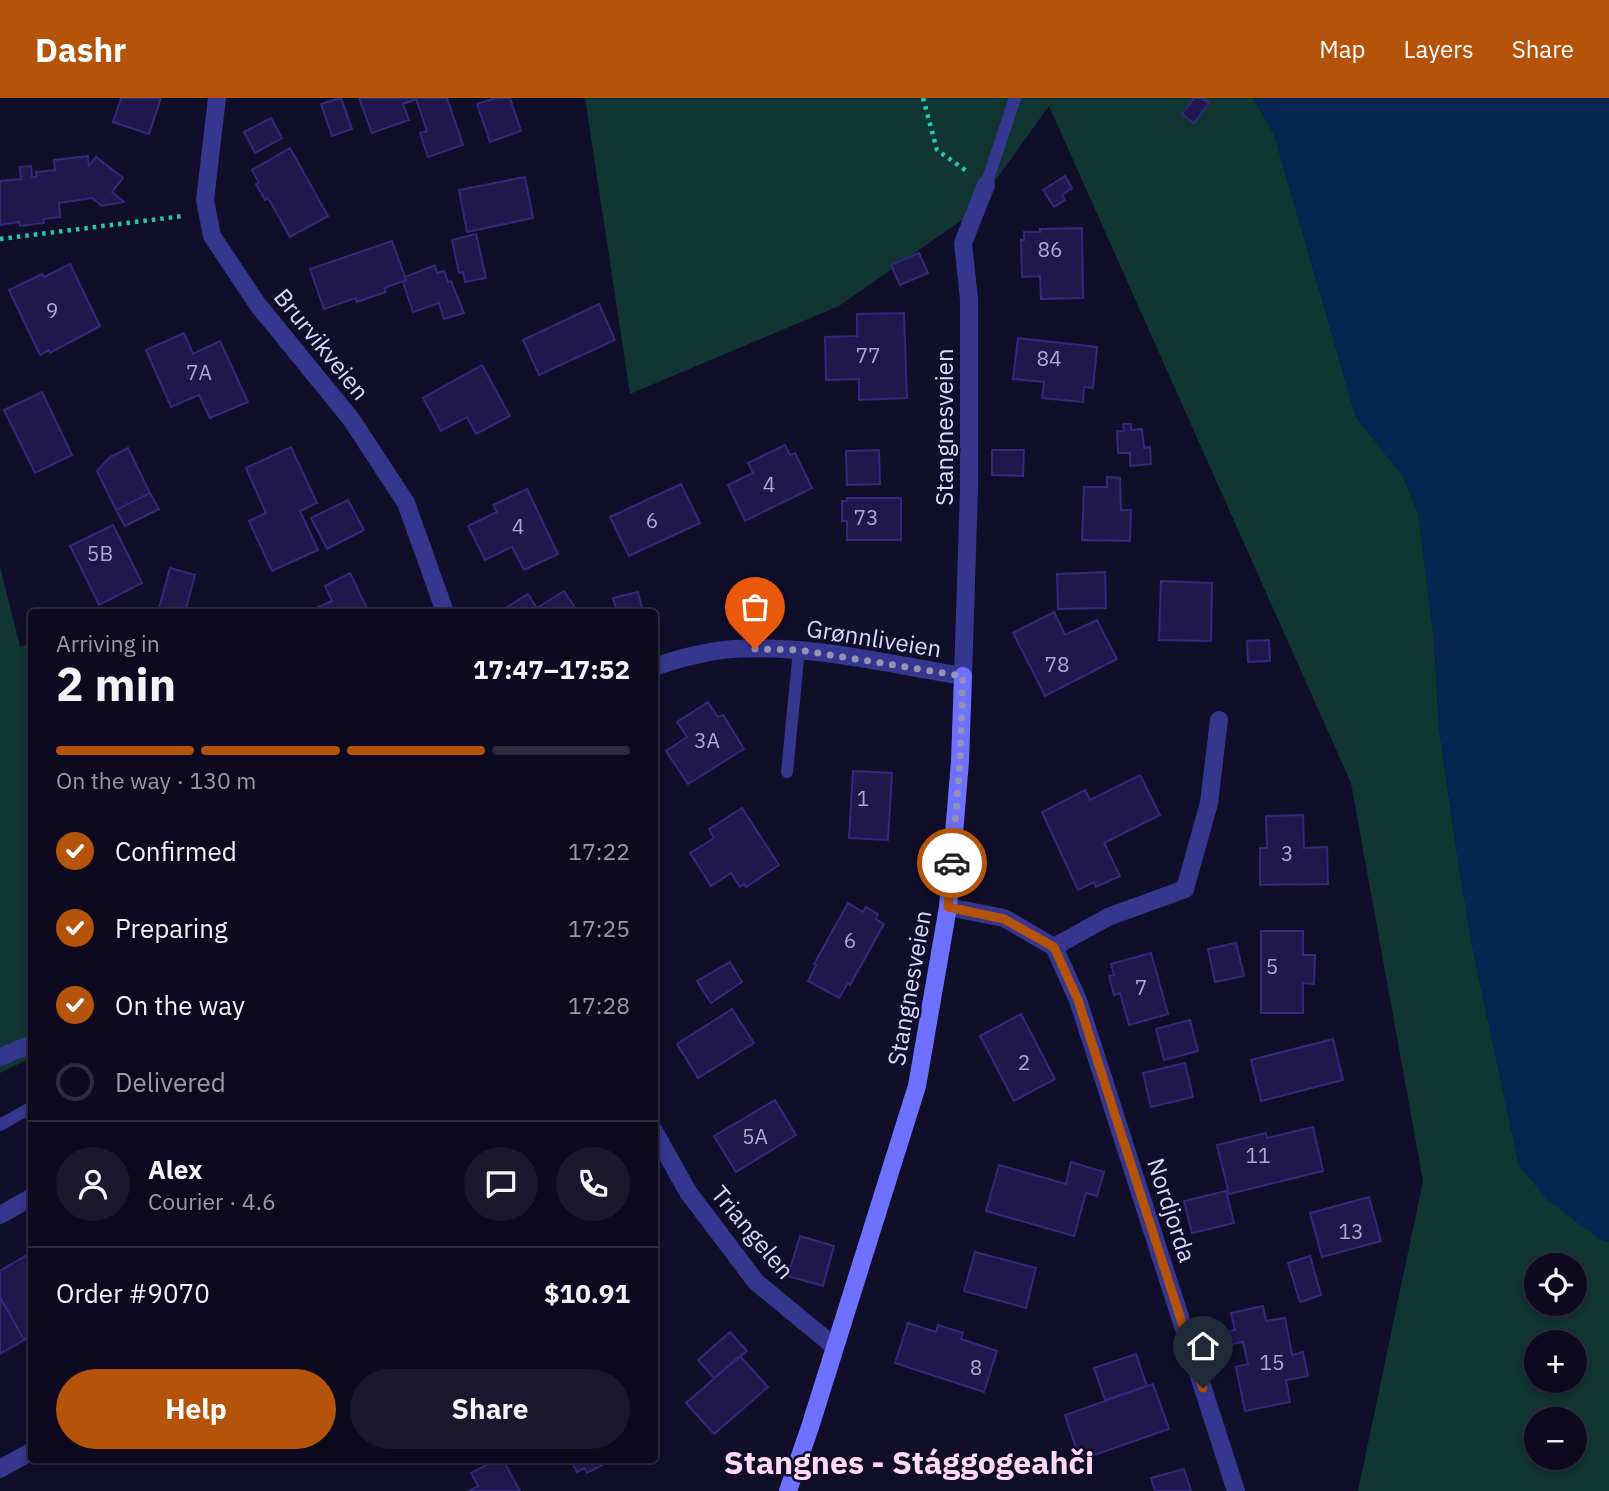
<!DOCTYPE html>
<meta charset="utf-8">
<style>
body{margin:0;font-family:"IBM Plex Sans",sans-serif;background:#1b182d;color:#f1f3f6;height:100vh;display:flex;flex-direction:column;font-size:26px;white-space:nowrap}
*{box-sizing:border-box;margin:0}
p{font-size:23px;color:#9a9aa5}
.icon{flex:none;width:38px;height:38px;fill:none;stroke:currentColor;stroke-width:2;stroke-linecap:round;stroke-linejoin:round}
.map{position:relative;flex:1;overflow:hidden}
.side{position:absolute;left:28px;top:511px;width:630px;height:854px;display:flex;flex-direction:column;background:#0d0a20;border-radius:7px;box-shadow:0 4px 10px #0003,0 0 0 2px #2d2b3e}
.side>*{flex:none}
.controls{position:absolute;left:1524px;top:1155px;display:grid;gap:14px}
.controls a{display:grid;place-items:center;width:63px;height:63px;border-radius:50%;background:#0d0a20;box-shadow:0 4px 10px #0003,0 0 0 2px #2d2b3e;font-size:35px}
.pin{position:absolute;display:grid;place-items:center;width:60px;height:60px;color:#fff;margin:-72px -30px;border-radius:50% 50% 50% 0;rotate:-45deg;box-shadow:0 0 7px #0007}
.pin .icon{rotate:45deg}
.courier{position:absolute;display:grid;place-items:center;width:70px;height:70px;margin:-35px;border:5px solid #b45309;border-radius:50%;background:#fff;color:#222;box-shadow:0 2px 9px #0007}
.overview em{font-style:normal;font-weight:800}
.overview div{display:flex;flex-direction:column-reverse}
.overview{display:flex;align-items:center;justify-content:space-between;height:119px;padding:0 28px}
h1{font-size:46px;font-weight:800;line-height:52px}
.bar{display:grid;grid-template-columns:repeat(4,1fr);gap:10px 7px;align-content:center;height:84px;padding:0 28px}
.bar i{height:9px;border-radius:5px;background:#2d2b3e}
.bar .current{background:#b45309}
.bar p{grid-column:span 4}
.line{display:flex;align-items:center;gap:18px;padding:0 28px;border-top:2px solid #2d2b3e}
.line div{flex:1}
.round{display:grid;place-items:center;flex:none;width:74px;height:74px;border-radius:37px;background:#1b182d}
ol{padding:0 28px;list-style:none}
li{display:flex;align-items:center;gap:21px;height:77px}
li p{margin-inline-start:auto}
li .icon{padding:7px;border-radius:50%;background:#b45309;color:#fff;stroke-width:4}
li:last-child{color:#9a9aa5}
li i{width:38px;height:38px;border:4px solid #2d2b3e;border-radius:50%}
.primary-button{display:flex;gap:14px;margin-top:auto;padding:14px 28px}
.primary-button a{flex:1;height:80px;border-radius:42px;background:#b45309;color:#fff;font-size:28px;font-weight:800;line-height:80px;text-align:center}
.primary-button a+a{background:#1b182d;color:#f1f3f6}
header{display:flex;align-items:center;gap:42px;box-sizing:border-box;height:98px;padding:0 35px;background:#b45309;color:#fff}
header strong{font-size:33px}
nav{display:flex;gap:38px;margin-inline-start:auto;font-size:24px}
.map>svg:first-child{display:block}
.green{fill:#103532;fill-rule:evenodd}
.water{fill:#072550}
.building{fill:#20184d;stroke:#34287b;stroke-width:2}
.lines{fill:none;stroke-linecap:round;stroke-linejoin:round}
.path{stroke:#24c6b4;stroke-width:4.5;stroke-dasharray:3.5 5;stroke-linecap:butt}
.service{stroke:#35368d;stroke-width:12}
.minor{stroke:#35368d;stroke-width:18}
.tertiary{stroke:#35368d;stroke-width:18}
.secondary{stroke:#6e71ff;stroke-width:18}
.done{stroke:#9391b4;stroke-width:7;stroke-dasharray:0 12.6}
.route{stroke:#b45309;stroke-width:9}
.labels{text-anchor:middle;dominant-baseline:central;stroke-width:5;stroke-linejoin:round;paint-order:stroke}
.number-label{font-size:21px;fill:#aba7d2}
.street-label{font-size:24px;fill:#d9d7ff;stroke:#110e2a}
.district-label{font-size:32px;font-weight:bold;fill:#ffd9f3;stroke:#110e2a}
</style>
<header>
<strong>Dashr</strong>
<nav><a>Map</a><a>Layers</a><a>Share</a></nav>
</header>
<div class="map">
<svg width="1609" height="1393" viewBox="0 0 1609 1393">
<rect width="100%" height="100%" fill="#110e2a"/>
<!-- green -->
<path class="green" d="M 585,0 L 1253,0 L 1274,36 L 1356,319 L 1403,378 L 1418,414 L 1434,541 L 1439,630 L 1457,756 L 1473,852 L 1519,1067 L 1599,1141 L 1609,1144 L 1609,1393 L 1358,1393 L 1423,1083 L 1351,685 L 1049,8 L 972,115 L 839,208 L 630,296 ZM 1536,1167 L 1575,1167 L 1575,1206 L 1536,1206 ZM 1536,1244 L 1575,1244 L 1575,1283 L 1536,1283 ZM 1536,1321 L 1575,1321 L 1575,1360 L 1536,1360 Z
M 0,468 L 20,548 L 32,546 L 31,960 L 0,975 Z"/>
<!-- water -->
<path class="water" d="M 1253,0 L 1609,0 L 1609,1144 L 1599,1141 L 1546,1101 L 1519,1067 L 1473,852 L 1457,756 L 1439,630 L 1434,541 L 1418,414 L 1403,378 L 1356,319 L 1274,36 Z"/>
<!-- building -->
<path class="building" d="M 121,0 L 161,0 L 149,36 L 113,24 Z
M 341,0 L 352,31 L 332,38 L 321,6 Z
M 359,0 L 447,0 L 463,47 L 428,59 L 420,35 L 427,33 L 416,1 L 403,6 L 409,22 L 372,35 Z
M 496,0 L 510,0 L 521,33 L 490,44 L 477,6 Z
M 1194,0 L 1202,0 L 1209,5 L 1194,25 L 1182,16 Z
M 271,20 L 282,40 L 255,55 L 244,34 Z
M 290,50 L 328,118 L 290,139 L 268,100 L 265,102 L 256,86 L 259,85 L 252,72 Z
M 88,58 L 89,68 L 96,59 L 123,80 L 112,94 L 124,104 L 102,108 L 92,100 L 59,105 L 60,119 L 43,121 L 44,125 L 20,128 L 19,124 L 0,127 L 0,83 L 21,81 L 20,69 L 31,68 L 32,79 L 37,79 L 36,74 L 55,72 L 54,62 Z
M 1065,78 L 1072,90 L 1062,97 L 1065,102 L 1054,109 L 1043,92 Z
M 525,79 L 533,120 L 467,134 L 459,92 Z
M 1082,130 L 1083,200 L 1041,201 L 1040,178 L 1022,179 L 1021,142 L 1024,142 L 1024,134 L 1040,134 L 1040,131 Z
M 476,136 L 486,180 L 465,184 L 463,174 L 459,175 L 452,142 Z
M 392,143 L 406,182 L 384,190 L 386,194 L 357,204 L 356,200 L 324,211 L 310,171 Z
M 919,155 L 928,175 L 900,187 L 891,167 Z
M 70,166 L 100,228 L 50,255 L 49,252 L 40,257 L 9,192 L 42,176 L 44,179 Z
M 435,167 L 437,175 L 444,173 L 448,184 L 451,183 L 464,215 L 444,221 L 439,205 L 413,214 L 403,184 L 406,182 L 405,179 Z
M 599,206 L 615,242 L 539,277 L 523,242 Z
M 904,215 L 907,300 L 859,302 L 859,281 L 826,282 L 825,239 L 857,238 L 857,216 Z
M 184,235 L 193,256 L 220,243 L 248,304 L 210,320 L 199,297 L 171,309 L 146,252 Z
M 1018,240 L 1097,249 L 1093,290 L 1084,289 L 1083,304 L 1042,300 L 1044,284 L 1013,281 Z
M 482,267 L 510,318 L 476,336 L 467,319 L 441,333 L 423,300 Z
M 42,294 L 72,357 L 35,375 L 4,312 Z
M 1123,326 L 1131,326 L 1131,332 L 1142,331 L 1144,350 L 1150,349 L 1151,366 L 1130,368 L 1130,355 L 1118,355 L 1117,333 L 1124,333 Z
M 785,347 L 790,357 L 795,355 L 812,390 L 745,423 L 728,387 L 753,375 L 748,365 Z
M 291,349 L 317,405 L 300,413 L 318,452 L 272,473 L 249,423 L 266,415 L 246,370 Z
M 128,350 L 150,395 L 116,412 L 97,373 L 110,359 Z
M 879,352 L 880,386 L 847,387 L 846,353 Z
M 992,352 L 1024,352 L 1023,378 L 992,377 Z
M 1107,379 L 1120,380 L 1121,412 L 1131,412 L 1130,443 L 1082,442 L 1084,389 L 1107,389 Z
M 681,386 L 700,425 L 629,458 L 610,419 Z
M 527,391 L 558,456 L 524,472 L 512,449 L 485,462 L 468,428 L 497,414 L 493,407 Z
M 150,395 L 159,411 L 125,428 L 116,412 Z
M 847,400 L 901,400 L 901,442 L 847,442 L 847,423 L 842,423 L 842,403 L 847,403 Z
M 348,402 L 364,432 L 327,451 L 311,420 Z
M 113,427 L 142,485 L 99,507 L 70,448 Z
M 170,470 L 195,477 L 185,514 L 158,514 Z
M 1105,474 L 1106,510 L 1058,511 L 1057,476 Z
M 350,475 L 369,514 L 307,514 L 332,503 L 325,488 Z
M 1161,483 L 1212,485 L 1211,543 L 1159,542 Z
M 564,493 L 578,514 L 499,514 L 528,496 L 537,510 Z
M 638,494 L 643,514 L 617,514 L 613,500 Z
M 1054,514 L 1065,537 L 1097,522 L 1117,561 L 1045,598 L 1013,535 Z
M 1269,542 L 1270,563 L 1248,564 L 1247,543 Z
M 708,604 L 718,619 L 723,617 L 744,651 L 688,686 L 666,653 L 687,639 L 677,624 Z
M 853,673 L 892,675 L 888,742 L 849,740 Z
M 1140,677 L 1160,717 L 1104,745 L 1120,778 L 1096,789 L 1094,784 L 1078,792 L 1042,714 L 1085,692 L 1090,702 Z
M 742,710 L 779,767 L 746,789 L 744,786 L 740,789 L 731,775 L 711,788 L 690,755 L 714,740 L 709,731 Z
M 1303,717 L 1304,750 L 1327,749 L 1328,786 L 1260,787 L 1260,750 L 1267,750 L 1266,718 Z
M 848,805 L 863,814 L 866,809 L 878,816 L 876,821 L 884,826 L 850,887 L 848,885 L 839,900 L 808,883 L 816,867 L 814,866 Z
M 1261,833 L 1303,833 L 1303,857 L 1315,857 L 1314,886 L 1303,885 L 1303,915 L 1261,915 Z
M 1236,845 L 1244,878 L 1215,884 L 1208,851 Z
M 1151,855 L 1168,916 L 1129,927 L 1120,895 L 1114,897 L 1109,878 L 1114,877 L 1111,866 Z
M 730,864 L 742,884 L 711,905 L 697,883 Z
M 732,911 L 754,945 L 698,980 L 677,946 Z
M 1021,916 L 1055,981 L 1014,1003 L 980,938 Z
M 1190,922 L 1198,953 L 1164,962 L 1156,931 Z
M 1333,941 L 1343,982 L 1261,1003 L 1251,962 Z
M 1185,965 L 1193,999 L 1151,1009 L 1143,975 Z
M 775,1002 L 796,1037 L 736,1074 L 714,1038 Z
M 1313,1029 L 1323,1073 L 1229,1096 L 1217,1047 L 1266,1035 L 1267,1040 Z
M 1071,1064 L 1104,1074 L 1097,1098 L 1086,1095 L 1074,1138 L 986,1113 L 999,1067 L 1066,1086 Z
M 1226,1093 L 1234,1125 L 1192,1135 L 1184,1103 Z
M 1369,1099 L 1381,1143 L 1322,1159 L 1310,1115 Z
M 800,1138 L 834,1148 L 823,1188 L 788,1178 Z
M 32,1154 L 32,1238 L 24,1242 L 0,1199 L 0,1173 Z
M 975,1154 L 1036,1170 L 1026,1210 L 964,1193 Z
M 1310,1158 L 1321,1197 L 1300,1204 L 1288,1165 Z
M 0,1199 L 24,1242 L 0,1256 Z
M 1263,1208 L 1266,1223 L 1285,1220 L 1292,1257 L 1303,1254 L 1308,1278 L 1286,1282 L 1290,1304 L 1245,1313 L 1236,1269 L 1248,1266 L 1243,1244 L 1226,1247 L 1224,1234 L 1235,1232 L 1231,1215 Z
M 908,1225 L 936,1234 L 938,1227 L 963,1235 L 961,1241 L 997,1253 L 984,1294 L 895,1265 Z
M 730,1234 L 747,1253 L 714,1280 L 698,1262 Z
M 1136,1256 L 1147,1288 L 1105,1302 L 1094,1270 Z
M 740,1258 L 768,1289 L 714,1336 L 686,1305 Z
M 1153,1286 L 1169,1331 L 1080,1362 L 1065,1317 Z
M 496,1362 L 503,1362 L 520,1393 L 469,1393 L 478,1388 L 471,1375 Z
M 571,1362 L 612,1362 L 587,1375 L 584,1370 L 577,1374 Z
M 1184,1371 L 1191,1393 L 1155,1393 L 1151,1380 Z"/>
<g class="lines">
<!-- path -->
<path class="path" d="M 923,0 L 937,52 L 968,74
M 0,141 L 183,118"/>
<!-- service -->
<path class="service" d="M 986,87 L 1015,0
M 787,674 L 799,552
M 0,1027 L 32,1009"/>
<!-- minor -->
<path class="minor" d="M 217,0 L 205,102 L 212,138 L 258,207 L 351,321 L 406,405 L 445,514
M 963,578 L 969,391 L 969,201 L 963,145 L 986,87
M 948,809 L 1004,820 L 1054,849 L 1078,902 L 1236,1393
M 1054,849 L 1108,819 L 1185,791 L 1209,705 L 1219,622
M 654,1033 L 688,1094 L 756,1184 L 835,1249
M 0,1117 L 32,1099
M 0,1371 L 32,1353"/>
<!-- tertiary -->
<path class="tertiary" d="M 654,569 C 680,560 707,553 733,551 C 809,546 888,566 963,578
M 0,959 L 32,946"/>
<!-- secondary -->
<path class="secondary" d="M 788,1393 L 810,1329 L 917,988 L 948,809 L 960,663 L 963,578"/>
</g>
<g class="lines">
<!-- done -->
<path class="done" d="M 755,551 L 799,552 L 963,578 L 960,663 L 952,765"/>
<!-- route -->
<path class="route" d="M 952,765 L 948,809 L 1004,821 L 1054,849 L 1078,902 L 1203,1290"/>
</g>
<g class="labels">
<!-- number labels -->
<g class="number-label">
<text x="1050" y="151">86</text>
<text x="52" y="212">9</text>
<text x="868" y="257">77</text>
<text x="1049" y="260">84</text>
<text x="199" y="274">7A</text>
<text x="769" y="386">4</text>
<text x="866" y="419">73</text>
<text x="652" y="422">6</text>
<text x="518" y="428">4</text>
<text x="100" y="455">5B</text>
<text x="1057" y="566">78</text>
<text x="707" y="642">3A</text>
<text x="863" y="700">1</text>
<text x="1287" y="755">3</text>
<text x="850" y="842">6</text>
<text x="1272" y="868">5</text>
<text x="1141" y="889">7</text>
<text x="1024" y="964">2</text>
<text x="755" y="1038">5A</text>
<text x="1258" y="1057">11</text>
<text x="1351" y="1133">13</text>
<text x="1272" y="1264">15</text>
<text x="976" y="1269">8</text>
</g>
<!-- street labels -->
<g class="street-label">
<text transform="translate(322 246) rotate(51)">Brurvikveien</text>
<text transform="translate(944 329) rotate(-90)">Stangnesveien</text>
<text transform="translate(874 540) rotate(9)">Grønnliveien</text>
<text transform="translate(909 890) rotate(-80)">Stangnesveien</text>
<text transform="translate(1172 1112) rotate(72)">Nordjorda</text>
<text transform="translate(753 1134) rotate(50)">Triangelen</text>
</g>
<!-- district labels -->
<g class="district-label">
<text x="909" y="1364">Stangnes - Stággogeahči</text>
</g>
</g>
</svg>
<div class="controls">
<a><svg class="icon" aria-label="locate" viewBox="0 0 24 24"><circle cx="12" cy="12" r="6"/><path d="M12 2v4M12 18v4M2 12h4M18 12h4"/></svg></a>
<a>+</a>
<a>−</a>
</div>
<div class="pin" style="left:755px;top:551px;background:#ea580c"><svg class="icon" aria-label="bag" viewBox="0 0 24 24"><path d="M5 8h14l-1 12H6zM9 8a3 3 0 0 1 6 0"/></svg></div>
<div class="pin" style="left:1203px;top:1290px;background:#1f2937"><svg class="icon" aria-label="home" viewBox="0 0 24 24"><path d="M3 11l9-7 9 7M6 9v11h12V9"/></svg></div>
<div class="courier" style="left:952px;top:765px"><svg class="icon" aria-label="car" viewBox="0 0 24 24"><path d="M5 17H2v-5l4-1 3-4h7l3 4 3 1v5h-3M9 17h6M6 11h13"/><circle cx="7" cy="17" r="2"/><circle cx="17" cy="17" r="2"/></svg></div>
<section class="side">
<div class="overview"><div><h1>2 min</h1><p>Arriving in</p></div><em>17:47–17:52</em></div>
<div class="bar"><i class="current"></i><i class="current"></i><i class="current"></i><i></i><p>On the way · 130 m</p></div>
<ol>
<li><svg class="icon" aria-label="check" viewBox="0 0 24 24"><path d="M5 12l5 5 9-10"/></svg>Confirmed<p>17:22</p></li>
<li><svg class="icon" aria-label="check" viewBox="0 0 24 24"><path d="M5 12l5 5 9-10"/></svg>Preparing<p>17:25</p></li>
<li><svg class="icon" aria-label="check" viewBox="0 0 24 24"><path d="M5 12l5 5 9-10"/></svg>On the way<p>17:28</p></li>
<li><i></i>Delivered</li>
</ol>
<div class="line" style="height:126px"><a class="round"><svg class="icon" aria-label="person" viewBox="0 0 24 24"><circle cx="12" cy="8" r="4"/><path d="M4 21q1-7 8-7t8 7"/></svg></a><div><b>Alex</b><p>Courier · 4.6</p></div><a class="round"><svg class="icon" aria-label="chat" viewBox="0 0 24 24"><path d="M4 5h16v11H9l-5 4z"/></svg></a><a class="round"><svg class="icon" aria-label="phone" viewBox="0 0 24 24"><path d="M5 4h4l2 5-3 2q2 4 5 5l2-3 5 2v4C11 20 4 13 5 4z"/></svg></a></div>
<div class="line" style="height:91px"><div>Order #9070</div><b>$10.91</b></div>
<div class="primary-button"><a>Help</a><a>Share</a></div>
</section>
</div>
